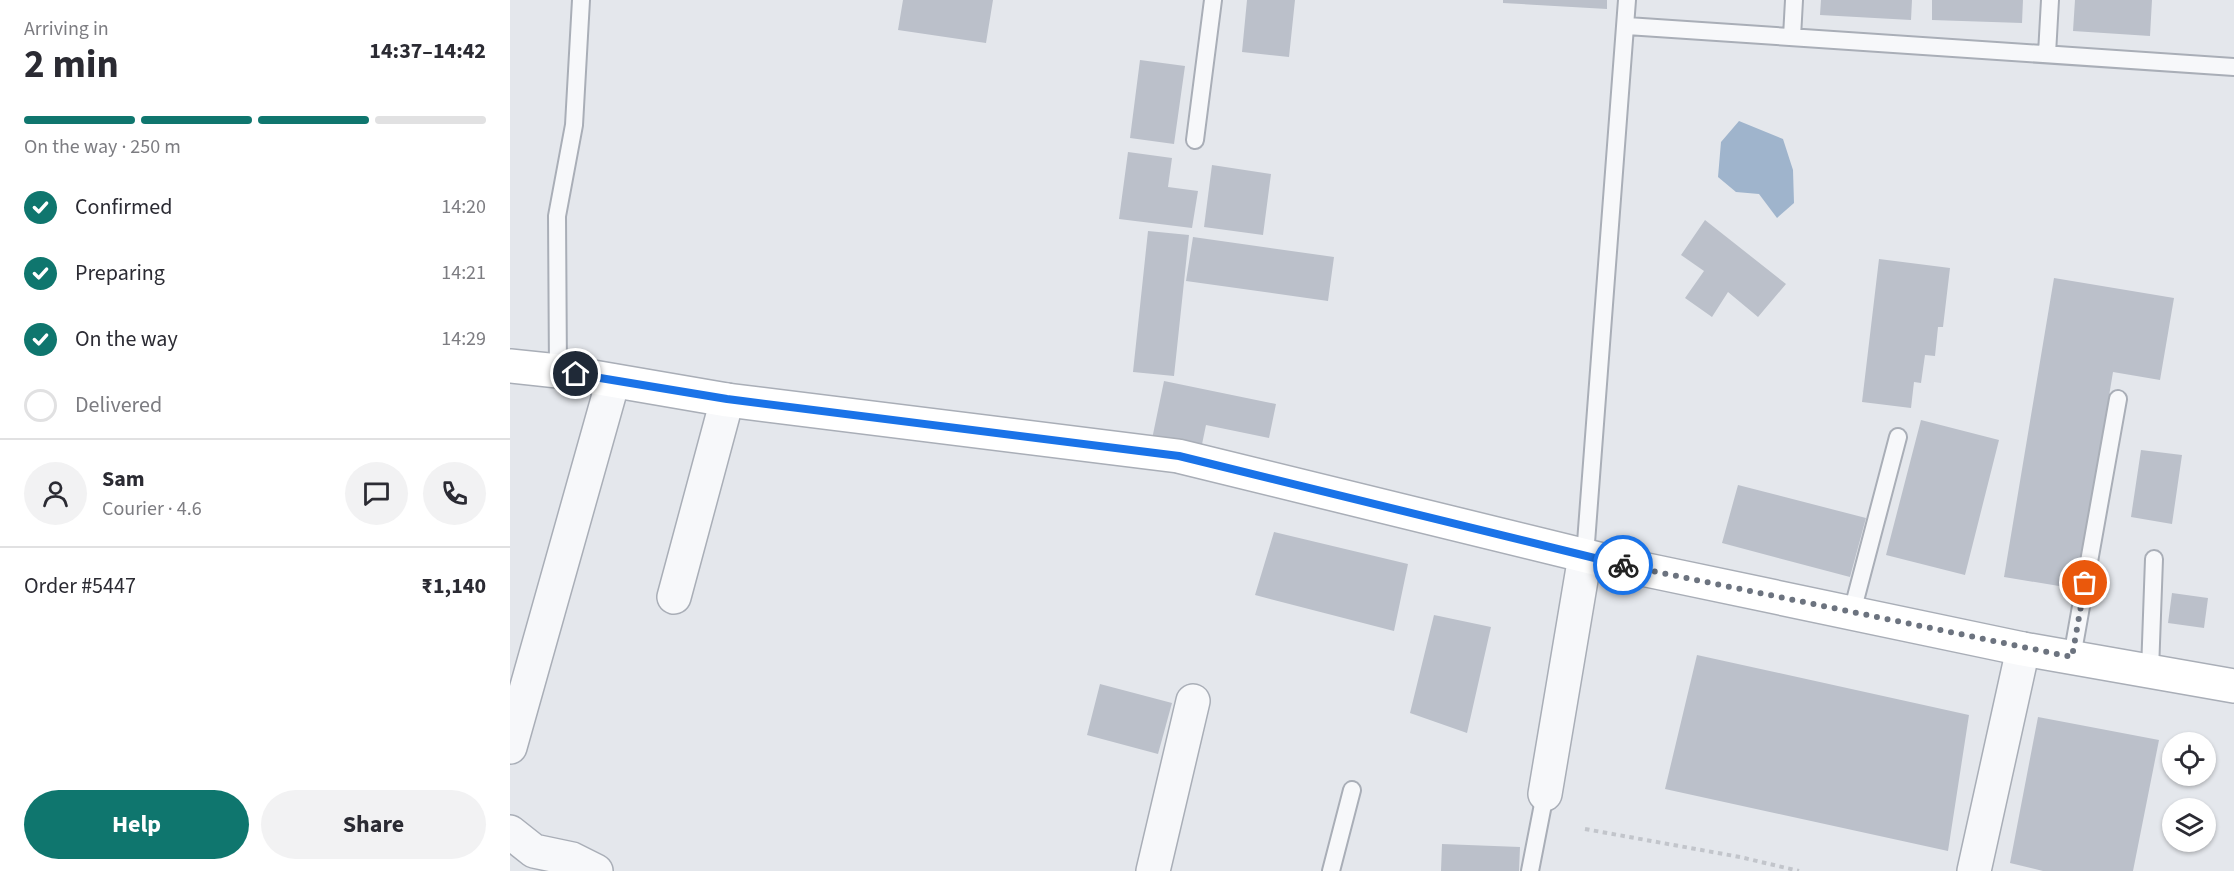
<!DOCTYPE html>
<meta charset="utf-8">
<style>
body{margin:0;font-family:"Source Sans 3",sans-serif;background:#f2f2f3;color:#2b2b33;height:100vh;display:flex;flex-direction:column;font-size:22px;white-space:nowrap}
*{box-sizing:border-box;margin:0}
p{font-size:20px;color:#7c7c81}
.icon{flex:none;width:33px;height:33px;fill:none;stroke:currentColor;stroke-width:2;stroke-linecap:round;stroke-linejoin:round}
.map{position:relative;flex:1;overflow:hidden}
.sheet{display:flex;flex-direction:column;background:#fff;width:510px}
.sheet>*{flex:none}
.controls{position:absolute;left:1652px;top:732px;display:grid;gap:12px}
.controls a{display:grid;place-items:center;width:54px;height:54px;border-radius:50%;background:#fff;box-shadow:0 2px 4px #0004;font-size:30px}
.pin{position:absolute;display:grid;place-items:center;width:51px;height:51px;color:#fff;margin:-26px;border:3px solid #fff;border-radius:50%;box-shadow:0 2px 6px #0007}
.courier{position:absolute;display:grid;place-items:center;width:60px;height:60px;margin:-30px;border:4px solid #1a73e8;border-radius:50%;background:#fff;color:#222;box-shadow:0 2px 8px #0007}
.summary em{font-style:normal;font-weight:700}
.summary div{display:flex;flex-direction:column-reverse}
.summary{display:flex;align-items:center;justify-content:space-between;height:102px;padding:0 24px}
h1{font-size:39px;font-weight:700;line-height:45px}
.bar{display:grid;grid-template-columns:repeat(4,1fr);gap:9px 6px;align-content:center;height:72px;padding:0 24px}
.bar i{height:8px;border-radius:4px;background:#e1e1e2}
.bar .current{background:#0f766e}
.bar p{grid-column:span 4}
.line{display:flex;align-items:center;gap:15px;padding:0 24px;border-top:2px solid #e1e1e2}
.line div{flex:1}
.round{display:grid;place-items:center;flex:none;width:63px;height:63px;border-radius:32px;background:#f2f2f3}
ol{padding:0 24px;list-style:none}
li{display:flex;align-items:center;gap:18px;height:66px}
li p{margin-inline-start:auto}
li .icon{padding:6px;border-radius:50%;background:#0f766e;color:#fff;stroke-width:4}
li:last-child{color:#7c7c81}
li i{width:33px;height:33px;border:3px solid #e1e1e2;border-radius:50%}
.primary-button{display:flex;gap:12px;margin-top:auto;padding:12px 24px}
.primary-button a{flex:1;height:69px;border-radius:36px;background:#0f766e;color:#fff;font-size:24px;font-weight:700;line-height:69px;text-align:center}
.primary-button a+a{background:#f2f2f3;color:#2b2b33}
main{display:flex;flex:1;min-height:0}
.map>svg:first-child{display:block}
.water{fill:#9fb4cc}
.building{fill:#bbc0ca}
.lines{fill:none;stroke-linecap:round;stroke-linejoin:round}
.lane-casing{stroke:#a9aeb7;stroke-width:20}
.street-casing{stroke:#a9aeb7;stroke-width:36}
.secondary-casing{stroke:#a9aeb7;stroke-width:36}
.path{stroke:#c2c5cb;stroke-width:4;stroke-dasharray:4.5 4.5;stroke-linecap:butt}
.lane{stroke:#f7f8fa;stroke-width:16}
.street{stroke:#f7f8fa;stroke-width:33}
.secondary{stroke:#fff;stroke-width:33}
.done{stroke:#6c737f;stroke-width:6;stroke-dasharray:0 10.8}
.route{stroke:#1a73e8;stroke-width:8}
</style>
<main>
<section class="sheet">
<div class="summary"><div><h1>2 min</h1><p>Arriving in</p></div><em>14:37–14:42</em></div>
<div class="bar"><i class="current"></i><i class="current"></i><i class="current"></i><i></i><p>On the way · 250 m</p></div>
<ol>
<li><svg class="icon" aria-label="check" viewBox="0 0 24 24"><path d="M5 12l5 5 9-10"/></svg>Confirmed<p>14:20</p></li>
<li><svg class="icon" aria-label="check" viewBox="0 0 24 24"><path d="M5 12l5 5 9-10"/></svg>Preparing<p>14:21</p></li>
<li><svg class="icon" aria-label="check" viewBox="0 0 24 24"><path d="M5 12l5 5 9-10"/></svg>On the way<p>14:29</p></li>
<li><i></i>Delivered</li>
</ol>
<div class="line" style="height:108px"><a class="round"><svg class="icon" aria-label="person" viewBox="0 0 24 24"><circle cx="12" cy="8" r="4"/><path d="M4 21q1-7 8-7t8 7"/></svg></a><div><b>Sam</b><p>Courier · 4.6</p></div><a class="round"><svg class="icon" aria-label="chat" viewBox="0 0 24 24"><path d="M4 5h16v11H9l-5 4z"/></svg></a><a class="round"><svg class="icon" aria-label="phone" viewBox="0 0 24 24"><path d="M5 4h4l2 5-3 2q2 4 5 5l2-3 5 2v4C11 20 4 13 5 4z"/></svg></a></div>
<div class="line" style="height:78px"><div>Order #5447</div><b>₹1,140</b></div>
<div class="primary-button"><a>Help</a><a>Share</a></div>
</section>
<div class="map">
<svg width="1724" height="871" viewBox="0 0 1724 871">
<rect width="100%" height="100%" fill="#e4e7ec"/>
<!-- water -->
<path class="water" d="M 1229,121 L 1273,139 L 1283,170 L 1284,203 L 1267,218 L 1249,194 L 1226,192 L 1208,177 L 1211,142 Z"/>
<!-- building -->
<path class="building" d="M 393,0 L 483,0 L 476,43 L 388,30 Z
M 737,0 L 785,0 L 779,57 L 732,52 Z
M 993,0 L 1097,0 L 1097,9 L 993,3 Z
M 1311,0 L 1402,0 L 1401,20 L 1310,15 Z
M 1422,0 L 1513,0 L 1512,23 L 1422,20 Z
M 1565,0 L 1642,0 L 1640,36 L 1563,31 Z
M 630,60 L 675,66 L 664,144 L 620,138 Z
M 618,152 L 662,158 L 658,187 L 688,191 L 682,228 L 609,219 Z
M 702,165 L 761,174 L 753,235 L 694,227 Z
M 1195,220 L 1276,284 L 1248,317 L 1218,292 L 1202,317 L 1175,298 L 1194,271 L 1171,255 Z
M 638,231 L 679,235 L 664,376 L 623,372 Z
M 683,237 L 824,257 L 818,301 L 676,281 Z
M 1369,259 L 1440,268 L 1433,327 L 1428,327 L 1425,356 L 1415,355 L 1411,383 L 1404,382 L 1401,408 L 1352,402 Z
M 1544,278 L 1664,298 L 1650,380 L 1603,372 L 1567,589 L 1494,577 Z
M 654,381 L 766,404 L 759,438 L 696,425 L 690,454 L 641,444 Z
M 1411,420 L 1489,440 L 1455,575 L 1376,555 Z
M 1631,450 L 1672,455 L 1662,524 L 1621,517 Z
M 1228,485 L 1356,518 L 1340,577 L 1212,543 Z
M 764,532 L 898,564 L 884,631 L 745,595 Z
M 1662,593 L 1698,598 L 1694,628 L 1658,623 Z
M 924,615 L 981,627 L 957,733 L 900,713 Z
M 1187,655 L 1459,715 L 1438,851 L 1155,789 Z
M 590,684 L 662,703 L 648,754 L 577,735 Z
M 1528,717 L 1649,740 L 1623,871 L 1533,871 L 1500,863 Z
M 932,844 L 1010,847 L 1009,871 L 931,871 Z"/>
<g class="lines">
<defs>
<path id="lane" d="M 1117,26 L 1724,67
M 1282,37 L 1284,0
M 1537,54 L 1540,0
M 685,140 L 703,0
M 48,371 L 47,216 L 64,125 L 71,0
M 1075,556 L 1117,0
M 1342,612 L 1388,437
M 1562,657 L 1608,399
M 1640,671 L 1644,559
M 821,871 L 842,790
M 1020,871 L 1035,794"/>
<path id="street" d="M 164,597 L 217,400
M 0,747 L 103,381
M 1035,794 L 1075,556
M 0,832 L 24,851 L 62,859 L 86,871
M 643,871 L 683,701
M 1464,871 L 1513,649"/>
<path id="secondary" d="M 0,366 L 48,371 L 217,400 L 668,456 L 1113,565 L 1513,649 L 1724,686"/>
</defs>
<!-- lane casing -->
<use href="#lane" class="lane-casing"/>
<!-- street casing -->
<use href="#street" class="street-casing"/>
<!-- secondary casing -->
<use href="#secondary" class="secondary-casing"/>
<!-- path -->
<path class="path" d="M 1075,829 L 1230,857 L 1289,871"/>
<!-- lane -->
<use href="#lane" class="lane"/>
<!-- street -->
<use href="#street" class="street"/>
<!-- secondary -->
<use href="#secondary" class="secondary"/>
</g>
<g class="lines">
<!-- done -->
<path class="done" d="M 1113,565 L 1562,657 L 1575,583"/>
<!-- route -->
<path class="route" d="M 66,374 L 217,399 L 669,456 L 1113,565"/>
</g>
</svg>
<div class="controls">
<a><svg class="icon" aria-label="locate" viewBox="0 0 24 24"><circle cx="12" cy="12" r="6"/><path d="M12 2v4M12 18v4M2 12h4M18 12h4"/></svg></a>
<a><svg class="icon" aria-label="layers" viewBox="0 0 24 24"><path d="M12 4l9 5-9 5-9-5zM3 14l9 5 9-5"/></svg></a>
</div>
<div class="pin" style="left:1575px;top:583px;background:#ea580c"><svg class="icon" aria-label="bag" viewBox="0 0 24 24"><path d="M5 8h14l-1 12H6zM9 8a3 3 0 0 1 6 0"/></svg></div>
<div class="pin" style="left:66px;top:374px;background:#1f2937"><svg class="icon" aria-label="home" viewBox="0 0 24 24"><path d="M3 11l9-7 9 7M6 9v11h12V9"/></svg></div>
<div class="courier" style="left:1113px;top:565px"><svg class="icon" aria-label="bike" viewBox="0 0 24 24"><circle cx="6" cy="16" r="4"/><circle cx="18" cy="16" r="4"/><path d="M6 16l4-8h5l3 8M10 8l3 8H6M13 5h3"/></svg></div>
</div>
</main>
